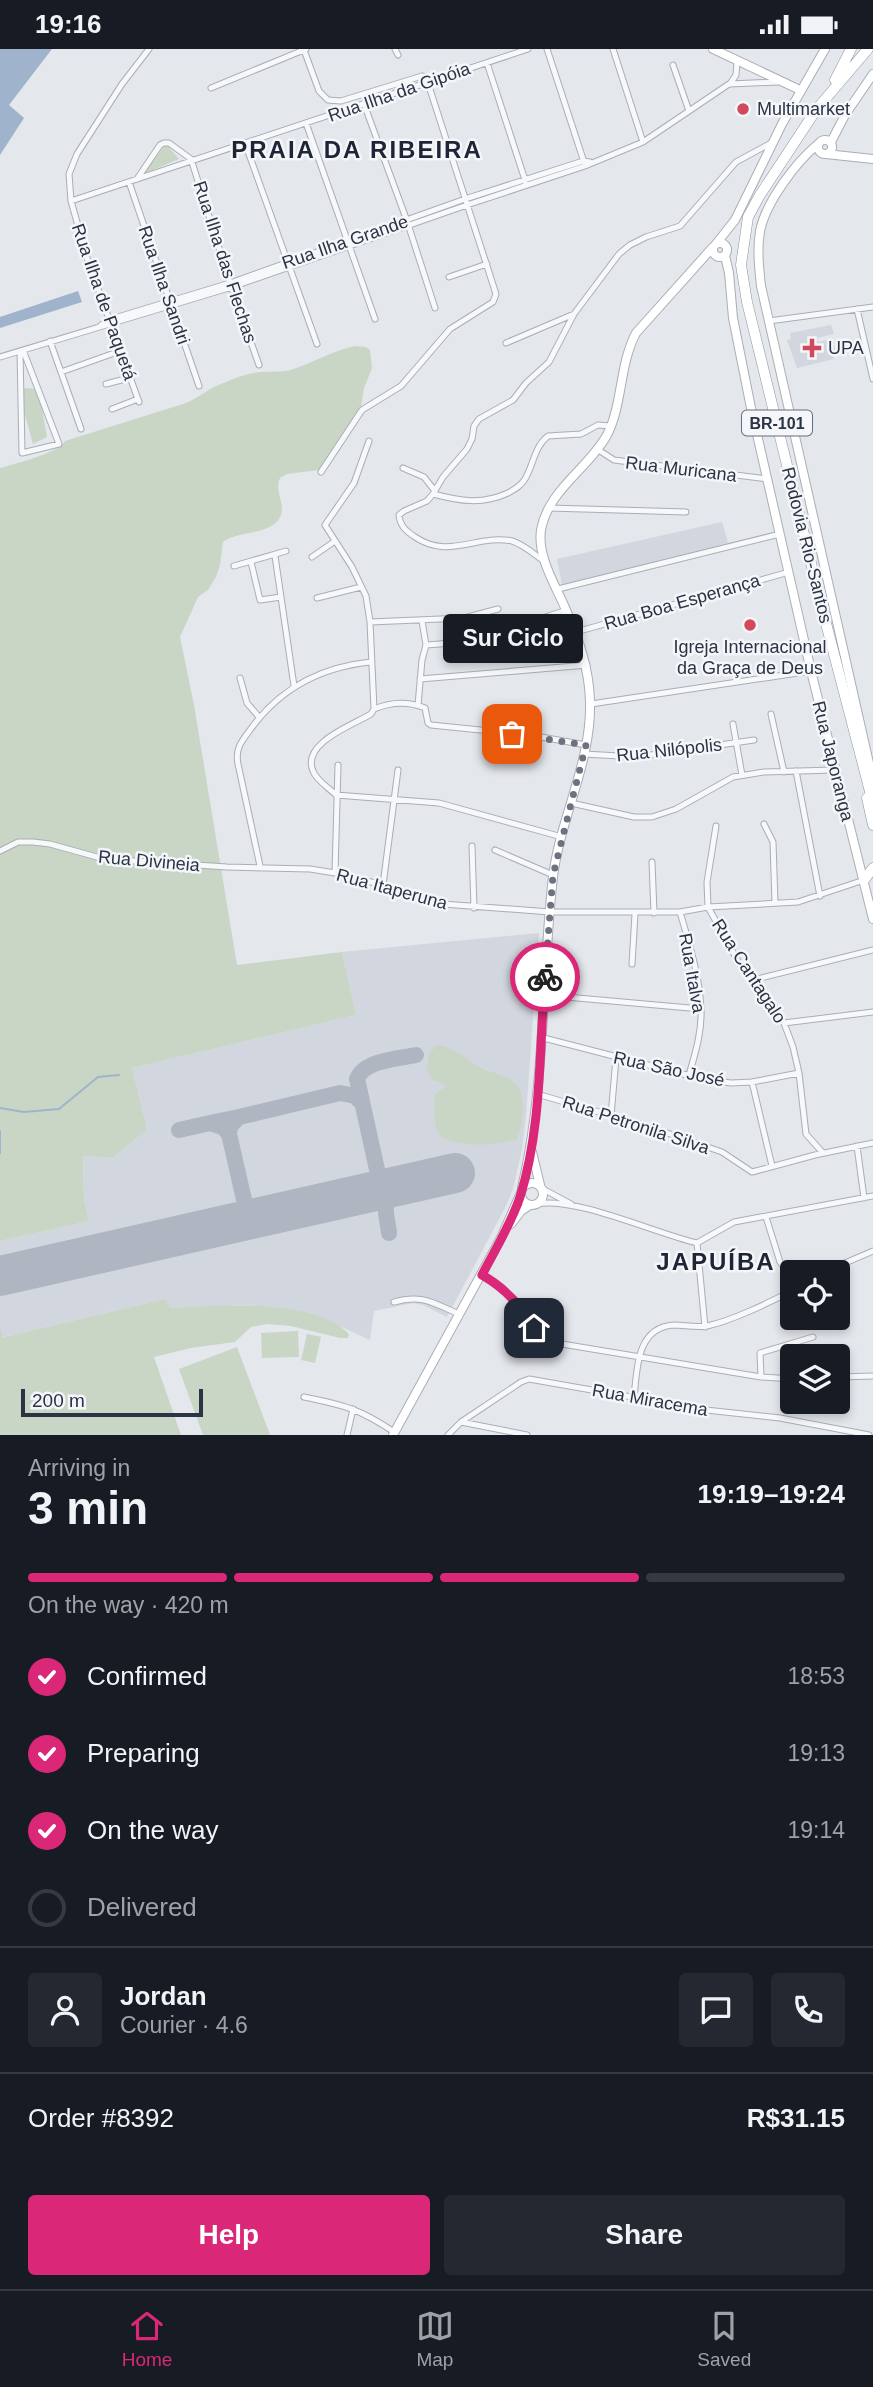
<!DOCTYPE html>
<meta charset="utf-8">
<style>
body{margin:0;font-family:Arial,sans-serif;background:#242831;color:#f1f3f6;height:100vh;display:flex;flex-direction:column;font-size:26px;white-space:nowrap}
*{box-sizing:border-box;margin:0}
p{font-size:23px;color:#9ea1a6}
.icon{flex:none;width:38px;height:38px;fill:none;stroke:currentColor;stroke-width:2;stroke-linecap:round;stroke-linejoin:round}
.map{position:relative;height:1386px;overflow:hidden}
.details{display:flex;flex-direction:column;background:#171b24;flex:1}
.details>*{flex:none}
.controls{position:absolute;left:780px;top:1211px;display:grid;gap:14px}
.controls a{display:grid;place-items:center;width:70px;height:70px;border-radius:7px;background:#171b24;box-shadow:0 4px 10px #0003;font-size:35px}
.scale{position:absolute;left:21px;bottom:18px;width:182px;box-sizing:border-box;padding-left:7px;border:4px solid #2b3445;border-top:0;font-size:19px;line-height:24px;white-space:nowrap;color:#2b3445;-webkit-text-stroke:5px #f4f6f9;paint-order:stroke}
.pin{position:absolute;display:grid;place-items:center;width:60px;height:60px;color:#fff;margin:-30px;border-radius:14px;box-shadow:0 4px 10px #0006}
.courier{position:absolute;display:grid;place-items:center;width:70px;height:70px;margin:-35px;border:5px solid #db2777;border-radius:50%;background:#fff;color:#222;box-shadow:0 2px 9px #0007}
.bubble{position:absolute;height:49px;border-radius:7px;background:#171b24;box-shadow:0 4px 10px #0003;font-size:23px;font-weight:700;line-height:49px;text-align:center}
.overview em{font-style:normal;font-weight:700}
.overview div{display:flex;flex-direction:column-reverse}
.overview{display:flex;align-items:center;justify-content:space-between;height:119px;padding:0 28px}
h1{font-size:46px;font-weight:700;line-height:52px}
.bar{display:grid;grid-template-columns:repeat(4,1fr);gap:10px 7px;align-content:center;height:84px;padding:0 28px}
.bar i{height:9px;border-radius:5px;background:#363941}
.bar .active{background:#db2777}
.bar p{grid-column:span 4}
.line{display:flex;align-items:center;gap:18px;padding:0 28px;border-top:2px solid #363941}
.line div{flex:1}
.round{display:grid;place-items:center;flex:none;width:74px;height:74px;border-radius:7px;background:#242831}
ol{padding:0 28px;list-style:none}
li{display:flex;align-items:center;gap:21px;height:77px}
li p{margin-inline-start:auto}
li .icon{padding:7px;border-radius:50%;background:#db2777;color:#fff;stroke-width:4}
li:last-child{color:#9ea1a6}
li i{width:38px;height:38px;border:4px solid #363941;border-radius:50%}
.action{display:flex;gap:14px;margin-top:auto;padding:14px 28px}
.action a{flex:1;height:80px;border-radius:7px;background:#db2777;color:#fff;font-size:28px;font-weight:700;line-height:80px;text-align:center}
.action a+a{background:#242831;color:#f1f3f6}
.status{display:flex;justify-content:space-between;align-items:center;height:49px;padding:0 35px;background:#171b24;direction:ltr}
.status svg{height:19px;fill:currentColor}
.tab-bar{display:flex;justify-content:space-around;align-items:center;height:98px;border-top:2px solid #363941;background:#171b24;font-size:19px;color:#9ea1a6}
.tab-bar a{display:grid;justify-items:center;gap:4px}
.tab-bar .active{color:#db2777}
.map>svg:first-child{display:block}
.built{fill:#d2d6de}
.green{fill:#c9d6c5}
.water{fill:#9fb4cc}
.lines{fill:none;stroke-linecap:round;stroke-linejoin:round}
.stream{stroke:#9fb4cc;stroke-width:2}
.taxiway{stroke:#b0b6c1;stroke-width:16}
.runway{stroke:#b0b6c1;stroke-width:40}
.street-casing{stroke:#a9aeb7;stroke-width:7}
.secondary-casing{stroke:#a9aeb7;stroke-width:10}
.highway-casing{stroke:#8b94a3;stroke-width:11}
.street{stroke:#f7f8fa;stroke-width:5}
.secondary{stroke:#fff;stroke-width:8}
.highway{stroke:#fff;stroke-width:10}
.done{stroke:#6c737f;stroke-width:7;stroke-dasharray:0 12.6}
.route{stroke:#db2777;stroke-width:9}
.poi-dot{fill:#d1495b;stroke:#f4f6f9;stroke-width:2.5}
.labels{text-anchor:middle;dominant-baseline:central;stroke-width:5;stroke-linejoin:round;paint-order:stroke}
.shield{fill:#f4f6f9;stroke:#676e7b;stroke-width:2}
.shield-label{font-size:16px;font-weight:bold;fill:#2b3445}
.street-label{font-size:18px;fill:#2b3445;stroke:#f4f6f9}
.poi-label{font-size:18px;fill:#2b3445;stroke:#f4f6f9;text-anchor:start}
.district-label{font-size:24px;font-weight:bold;letter-spacing:2px;fill:#1d2536;stroke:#f4f6f9}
</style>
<div class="status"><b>19:16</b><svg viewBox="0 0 49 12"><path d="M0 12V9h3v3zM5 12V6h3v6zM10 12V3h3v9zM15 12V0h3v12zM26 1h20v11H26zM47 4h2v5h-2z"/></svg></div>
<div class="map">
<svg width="873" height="1386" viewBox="0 0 873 1386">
<rect width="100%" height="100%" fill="#e4e7ec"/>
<!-- built -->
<path class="built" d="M 831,276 L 834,285 L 817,289 L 818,293 L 833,290 L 836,304 L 833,305 L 834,310 L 797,319 L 787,291 L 791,290 L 790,284 Z
M 722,473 L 728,494 L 562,536 L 557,510 Z
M 539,884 L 526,1068 L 522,1100 L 513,1140 L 506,1157 L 447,1268 L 423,1256 L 413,1254 L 374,1262 L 370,1291 L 324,1270 L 280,1259 L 242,1256 L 171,1259 L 165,1250 L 2,1288 L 0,1277 L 0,1192 L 89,1172 L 84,1150 L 83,1107 L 147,1080 L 132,1019 L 356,966 L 342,903 Z"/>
<!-- green -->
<path class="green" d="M 166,95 L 179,110 L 143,125 Z
M 355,297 L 366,298 L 370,301 L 372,319 L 364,339 L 361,358 L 319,421 L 287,425 L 280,429 C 274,443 285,453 281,466 C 273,487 238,481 223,493 L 220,516 L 216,528 L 208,541 L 198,548 L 180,588 L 194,656 L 237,916 L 342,903 L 356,966 L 132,1019 L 147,1080 L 113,1108 L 83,1107 L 84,1150 L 89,1172 L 0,1192 L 0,419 C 14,415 59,404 65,392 L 183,355 C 198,350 207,340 221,335 C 232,330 250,323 262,323 C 273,322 283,324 294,320 C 315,312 334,302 355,297 Z
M 26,339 L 34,340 L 41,355 L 47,388 L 33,395 L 22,355 L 22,341 Z
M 437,996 C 459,1000 464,1009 481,1019 C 490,1024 504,1025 512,1032 C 528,1043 523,1074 517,1090 C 500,1096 448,1101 438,1083 C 433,1073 434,1056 435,1045 L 445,1038 L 442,1034 L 434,1032 L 427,1021 L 428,1006 Z
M 165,1250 L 171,1259 C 217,1256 315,1249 349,1285 L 348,1289 L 340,1289 L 291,1277 L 267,1275 L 251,1278 L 235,1293 L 191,1299 L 154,1308 L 181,1386 L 0,1386 L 0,1277 L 3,1288 Z
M 298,1282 L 299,1308 L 262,1309 L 261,1284 Z
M 307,1285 L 321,1288 L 315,1314 L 301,1311 Z
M 237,1298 L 270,1386 L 203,1386 L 179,1320 Z"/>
<!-- water -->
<path class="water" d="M 0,0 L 52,0 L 9,56 L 24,69 L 0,106 Z
M 78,242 L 82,253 L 0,279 L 0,268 Z"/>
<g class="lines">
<!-- stream -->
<path class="stream" d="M 0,1059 L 24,1063 L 59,1060 L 98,1028 L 119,1026
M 0,1082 L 0,1104"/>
<!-- taxiway -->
<path class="taxiway" d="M 239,1068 L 340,1044 L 355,1047 L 362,1054
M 179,1081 L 210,1074
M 229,1085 L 223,1078 L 210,1074 L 239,1068 L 230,1077 L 229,1085 L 245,1155
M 378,1125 L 357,1030 C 365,1011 397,1010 416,1006
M 366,1144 L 375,1137 L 378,1125 L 383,1132
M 231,1175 L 241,1168 L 245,1155 L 251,1163 L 266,1167
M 389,1184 C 387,1166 379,1147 398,1137"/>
<!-- runway -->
<path class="runway" d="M 0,1227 L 455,1124"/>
<defs>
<path id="street" d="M 395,0 L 398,6
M 547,0 L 584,113
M 613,0 L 643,93
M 304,1 L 319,42 L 328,51 L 341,52 L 422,27 L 426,28 L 496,245 L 493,253 L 450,280 L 401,337 L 362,361 L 321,423
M 487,14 L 526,134
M 673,16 L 689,62
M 730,35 L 736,26 L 737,12
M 211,39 L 306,0
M 364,55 L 407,172 L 435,259
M 306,74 L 375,270
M 245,94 L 317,295
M 137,130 L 160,96 L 164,94 L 169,94 L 191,110 L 230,234 L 259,316
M 129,133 L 199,337
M 71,152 L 528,0
M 449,228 L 487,215
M 857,260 L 873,330
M 769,272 L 873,258
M 100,277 L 108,271 L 230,234 L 465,150 L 583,112 L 590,113
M 50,292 L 81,380
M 506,294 L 574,265
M 20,302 L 22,404 L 59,395 L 23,301
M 0,308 L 232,238 L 467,156 L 585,117 L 643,93 L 729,35 L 778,33
M 61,323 L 120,302
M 106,335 L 129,329
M 139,353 L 88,212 L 71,152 L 69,125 L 77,105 L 122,35 L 149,0
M 112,360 L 138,350
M 369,392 L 354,434 L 325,476 L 352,518 L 366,547 L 370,573 L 374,660
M 597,400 L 614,411 L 768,430
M 403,419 L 424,428 L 435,442
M 433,445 C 460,452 482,456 508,444 C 515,440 521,437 525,430 C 534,415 534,398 548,387 L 581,385 L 598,376 L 611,377
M 549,459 L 686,463
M 275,507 L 294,637
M 312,508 L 335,492
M 544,512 C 535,506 523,495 512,492 C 477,485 449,511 415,488 C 406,482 400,477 399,466 L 404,462 L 427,452 L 433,445 L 443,428 L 467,400 L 472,390 L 474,377 L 479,370 L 513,351 L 526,334 L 549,313 L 574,265 L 619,205 L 630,196 L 646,188 L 680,177 L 736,113 L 773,93
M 251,513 L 260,551 L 281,548
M 234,517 L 286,502
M 558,540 L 780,485
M 317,549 L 361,538
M 370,573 L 464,569 L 498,560
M 576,583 L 789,523
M 426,596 C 475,594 520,576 567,561
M 240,629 L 247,654 L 259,668
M 420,630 L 587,616
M 591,655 L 811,622
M 418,656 L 422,611 L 426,596 L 422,572
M 771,665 L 784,723
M 733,675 L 742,726
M 584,705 L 637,708 L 754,691
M 796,722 L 820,847
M 571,754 L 634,768 L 652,768 L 676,760 L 733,728 L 764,723 L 834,721
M 764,775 L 773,793 L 775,854
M 716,777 L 707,833 L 708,858 L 739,914 L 775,958 L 784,974 L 793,998 L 799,1024 L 806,1085 L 823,1104
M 562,788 L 439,754 L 336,746 C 329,739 316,731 313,722 C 301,694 353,676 371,665 L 374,660 C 391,653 408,652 425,659 L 428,674 L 431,676 L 530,686 L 586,696
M 472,797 L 474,859
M 495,801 L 553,826
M 0,802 L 18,793 L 33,793 L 50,795 L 104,810 L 227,818 L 310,820 L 335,824 L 383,836 L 443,855 L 550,863 L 680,863 L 708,858 L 798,853 L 864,831
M 652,813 L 654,864
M 260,817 L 238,715 C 235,700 241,693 250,681 C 280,639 320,618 371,613
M 335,824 L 338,716
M 383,836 L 398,721
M 680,863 C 689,894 700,928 701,961 C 702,983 695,1005 689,1026
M 632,915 L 635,865
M 753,931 L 873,901
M 544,946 L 701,960
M 784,974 L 873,963
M 540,988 L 702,1030 L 731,1034 L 752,1033 L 799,1024
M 752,1033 L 772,1117
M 537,1045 L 647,1077 L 722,1103 L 752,1123 L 815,1106 L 873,1094
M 611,1067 L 616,1009
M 857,1097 L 864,1149
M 541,1139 L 571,1155
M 536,1155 C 575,1147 654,1184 697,1194
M 766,1168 L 780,1213 L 793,1228
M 697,1194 L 734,1173 L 873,1147
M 697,1194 L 705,1278
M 824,1223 L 873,1202
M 482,1225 C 496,1234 511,1245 521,1258 C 537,1278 530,1282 556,1294 L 761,1328 L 793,1330
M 394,1253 C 422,1245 433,1254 459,1265
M 761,1328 L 760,1304 L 813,1288
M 838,1328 L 873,1327
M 304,1348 C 344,1356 360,1360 394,1383
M 634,1349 C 637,1321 636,1278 674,1276 C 684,1276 696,1279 707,1277 C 731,1272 771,1253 793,1241
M 461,1373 L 527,1386
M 347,1386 L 353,1360
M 448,1386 L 461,1373 L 521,1333 L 529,1330 L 706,1361 L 780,1369 L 869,1386"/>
<path id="secondary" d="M 713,0 L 800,41
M818 98a7 7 0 1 1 14 0a7 7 0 1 1-14 0Z
M 831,93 L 845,66 L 873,25
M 818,95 C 796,113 766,153 760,182 C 757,200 759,219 761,237 L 873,732
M 826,105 L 873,110
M713 201a7 7 0 1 1 14 0a7 7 0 1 1-14 0Z
M 716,195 L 735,171 L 782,75 L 825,0
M 725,207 L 729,224 L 733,269 L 751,359 L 811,622 L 873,870
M 532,1103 L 540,1136
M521 1145a11 11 0 1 1 22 0a11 11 0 1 1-22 0Z
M 522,1139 C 546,1038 541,931 553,828 C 560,769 592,713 590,652 C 589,619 579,591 566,561 C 556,537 537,508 541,481 C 548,441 589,419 607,386 C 623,355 619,316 636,284 L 713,198
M 511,1175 L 521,1162 L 530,1156
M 393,1386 L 501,1189 L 520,1146"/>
<path id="highway" d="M 868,0 L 816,61 L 760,146 L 748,168 L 741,216 L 747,253 L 822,559 L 873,754
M 835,31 L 851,0
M 867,749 L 873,776
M 864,831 L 873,819"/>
</defs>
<!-- street casing -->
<use href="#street" class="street-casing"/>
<!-- secondary casing -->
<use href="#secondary" class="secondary-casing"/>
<!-- highway casing -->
<use href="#highway" class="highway-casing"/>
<!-- street -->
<use href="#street" class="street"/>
<!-- secondary -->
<use href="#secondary" class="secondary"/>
<!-- highway -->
<use href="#highway" class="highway"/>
</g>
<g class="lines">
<!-- done -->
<path class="done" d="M 512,685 L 586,696 L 553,826 L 545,928"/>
<!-- route -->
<path class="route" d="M 534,1279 C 521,1256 505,1239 482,1226 C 495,1201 511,1175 520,1148 C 542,1078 539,1001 545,928"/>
</g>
<!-- markers -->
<g class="poi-dot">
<circle cx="743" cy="60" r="7"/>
<path d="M808.5 288.5h7v7h7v7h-7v7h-7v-7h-7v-7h7z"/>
<circle cx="750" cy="576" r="7"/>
</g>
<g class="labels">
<!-- shield labels -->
<rect class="shield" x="742" y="361.5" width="70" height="25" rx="5"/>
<g class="shield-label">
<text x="777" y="374">BR-101</text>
</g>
<!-- street labels -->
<g class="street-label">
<text transform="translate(399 43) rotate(-19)">Rua Ilha da Gipóia</text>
<text transform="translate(345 193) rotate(-19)">Rua Ilha Grande</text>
<text transform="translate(225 213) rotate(72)">Rua Ilha das Flechas</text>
<text transform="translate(164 236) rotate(71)">Rua Ilha Sandri</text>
<text transform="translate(104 253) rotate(71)">Rua Ilha de Paquetá</text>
<text transform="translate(681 420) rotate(7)">Rua Muricana</text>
<text transform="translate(807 496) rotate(76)">Rodovia Rio-Santos</text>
<text transform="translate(682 553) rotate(-16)">Rua Boa Esperança</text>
<text transform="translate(669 701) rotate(-6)">Rua Nilópolis</text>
<text transform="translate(833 712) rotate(76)">Rua Japoranga</text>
<text transform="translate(149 812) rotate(5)">Rua Divineia</text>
<text transform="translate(392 840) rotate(15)">Rua Itaperuna</text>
<text transform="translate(749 922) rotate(57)">Rua Cantagalo</text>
<text transform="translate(692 924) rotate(80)">Rua Italva</text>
<text transform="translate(669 1020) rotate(12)">Rua São José</text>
<text transform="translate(636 1076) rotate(18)">Rua Petronila Silva</text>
<text transform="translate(650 1351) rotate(10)">Rua Miracema</text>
</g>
<!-- poi labels -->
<g class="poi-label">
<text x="757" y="60">Multimarket</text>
<text x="828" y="299">UPA</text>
<text x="750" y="598" text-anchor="middle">Igreja Internacional<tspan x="750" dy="21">da Graça de Deus</tspan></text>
</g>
<!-- district labels -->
<g class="district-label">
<text x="357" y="100">PRAIA DA RIBEIRA</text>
<text x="716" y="1212">JAPUÍBA</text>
</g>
</g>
</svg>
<div class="controls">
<a><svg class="icon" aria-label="locate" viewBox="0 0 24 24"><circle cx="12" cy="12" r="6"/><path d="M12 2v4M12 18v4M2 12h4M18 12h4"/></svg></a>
<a><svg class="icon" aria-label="layers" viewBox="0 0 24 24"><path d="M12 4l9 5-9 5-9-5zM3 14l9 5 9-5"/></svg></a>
</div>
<div class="scale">200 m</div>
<div class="pin" style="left:512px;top:685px;background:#ea580c"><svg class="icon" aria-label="bag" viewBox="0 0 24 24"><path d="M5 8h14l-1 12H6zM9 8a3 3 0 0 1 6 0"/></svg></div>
<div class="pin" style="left:534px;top:1279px;background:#1f2937"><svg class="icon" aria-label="home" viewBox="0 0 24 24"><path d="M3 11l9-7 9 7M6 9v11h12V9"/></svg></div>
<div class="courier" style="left:545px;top:928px"><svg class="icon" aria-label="bike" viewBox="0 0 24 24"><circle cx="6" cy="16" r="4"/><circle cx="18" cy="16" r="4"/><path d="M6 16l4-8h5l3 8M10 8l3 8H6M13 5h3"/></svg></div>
<div class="bubble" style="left:443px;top:565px;width:140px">Sur Ciclo</div>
</div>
<section class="details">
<div class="overview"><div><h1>3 min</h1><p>Arriving in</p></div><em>19:19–19:24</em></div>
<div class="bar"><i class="active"></i><i class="active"></i><i class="active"></i><i></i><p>On the way · 420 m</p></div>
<ol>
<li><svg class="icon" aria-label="check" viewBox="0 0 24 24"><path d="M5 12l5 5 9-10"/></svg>Confirmed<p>18:53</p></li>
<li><svg class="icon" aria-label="check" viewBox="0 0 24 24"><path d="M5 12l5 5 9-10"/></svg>Preparing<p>19:13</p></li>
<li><svg class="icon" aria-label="check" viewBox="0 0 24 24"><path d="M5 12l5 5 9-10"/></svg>On the way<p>19:14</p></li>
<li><i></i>Delivered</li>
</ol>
<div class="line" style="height:126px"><a class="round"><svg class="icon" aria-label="person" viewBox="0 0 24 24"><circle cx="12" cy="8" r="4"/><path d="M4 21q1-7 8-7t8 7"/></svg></a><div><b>Jordan</b><p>Courier · 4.6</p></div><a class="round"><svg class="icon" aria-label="chat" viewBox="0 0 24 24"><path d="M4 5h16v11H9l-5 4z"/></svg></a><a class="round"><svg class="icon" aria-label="phone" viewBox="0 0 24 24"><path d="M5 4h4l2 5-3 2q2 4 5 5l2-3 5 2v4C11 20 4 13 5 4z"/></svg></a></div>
<div class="line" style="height:91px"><div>Order #8392</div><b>R$31.15</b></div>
<div class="action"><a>Help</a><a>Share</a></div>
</section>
<nav class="tab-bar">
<a class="active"><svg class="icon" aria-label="home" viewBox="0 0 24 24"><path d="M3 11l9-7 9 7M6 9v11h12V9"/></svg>Home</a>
<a><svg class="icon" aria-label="map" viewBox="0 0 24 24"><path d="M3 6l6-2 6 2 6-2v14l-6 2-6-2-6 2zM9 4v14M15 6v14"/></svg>Map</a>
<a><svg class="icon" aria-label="saved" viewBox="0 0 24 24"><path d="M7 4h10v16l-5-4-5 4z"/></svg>Saved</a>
</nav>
